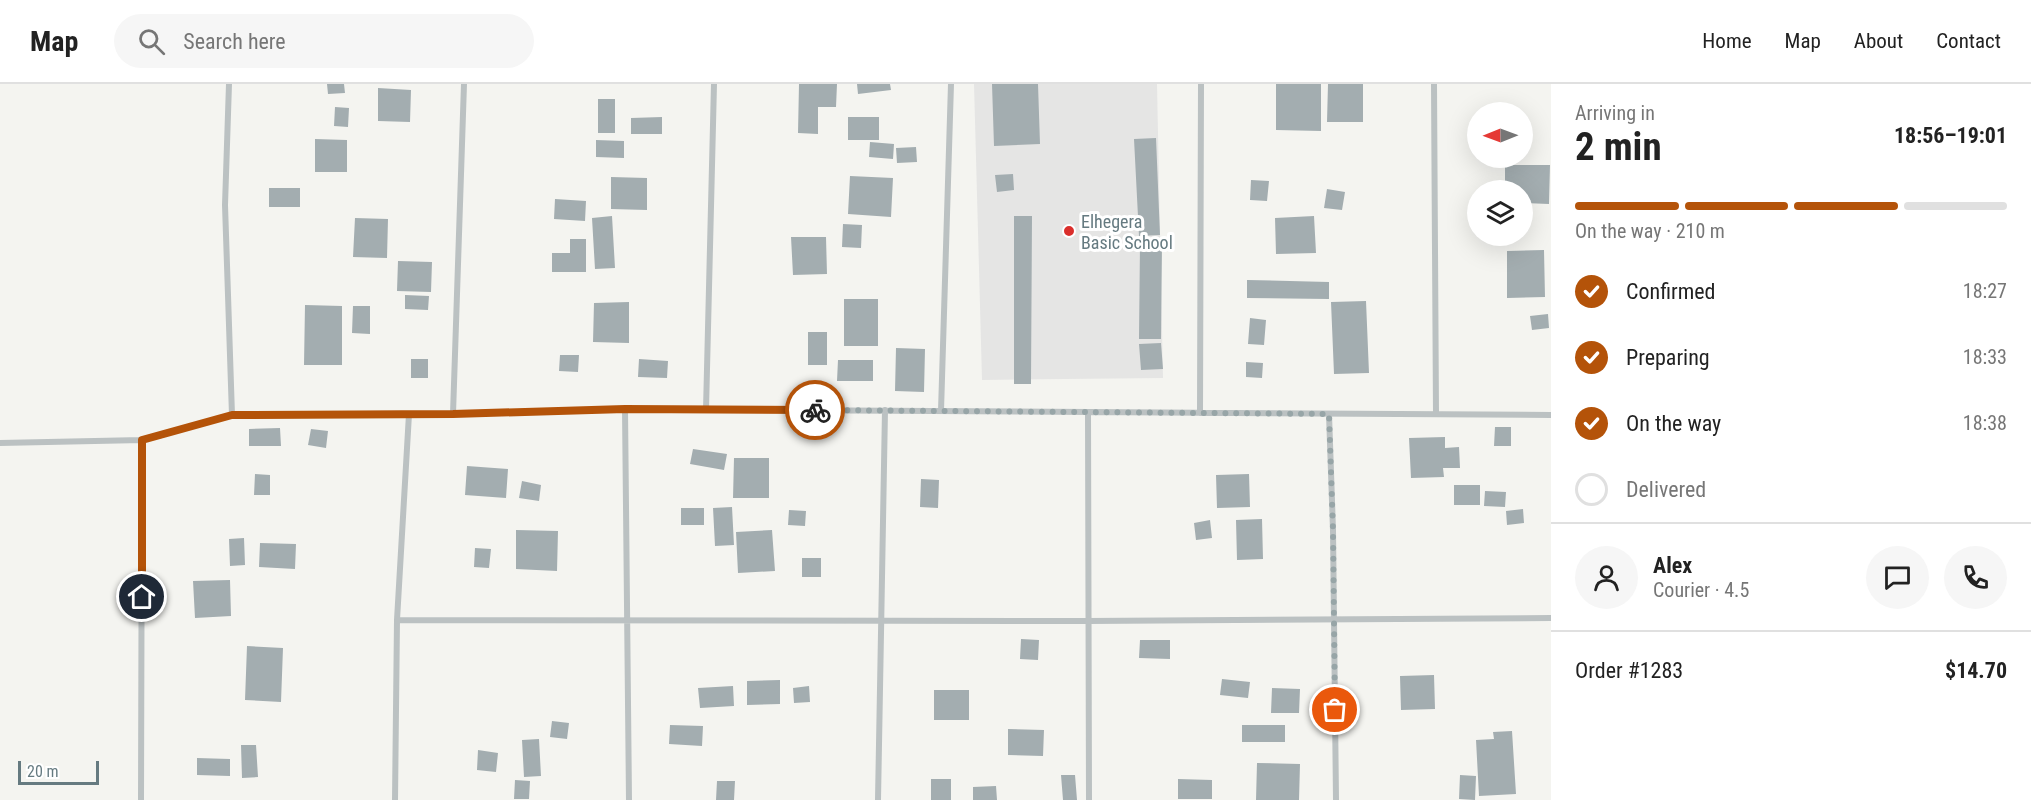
<!DOCTYPE html>
<meta charset="utf-8">
<style>
body{margin:0;font-family:"Roboto Condensed",sans-serif;background:#f6f6f6;color:#222;height:100vh;display:flex;flex-direction:column;font-size:22px;white-space:nowrap}
*{box-sizing:border-box;margin:0}
p{font-size:20px;color:#767676}
.icon{flex:none;width:33px;height:33px;fill:none;stroke:currentColor;stroke-width:2;stroke-linecap:round;stroke-linejoin:round}
.map{position:relative;flex:1;overflow:hidden}
.panel{display:flex;flex-direction:column;background:#fff;width:480px}
.panel>*{flex:none}
.needle{width:39px;rotate:269deg}
.fabs{position:absolute;left:1467px;top:18px;display:grid;gap:12px}
.fabs a{display:grid;place-items:center;width:66px;height:66px;border-radius:50%;background:#fff;box-shadow:0 6px 24px #0002;font-size:30px}
.scale{position:absolute;left:18px;bottom:15px;width:81px;box-sizing:border-box;padding-left:6px;border:3px solid #657a80;border-top:0;font-size:16px;line-height:21px;white-space:nowrap;color:#657a80;-webkit-text-stroke:4px #fff;paint-order:stroke}
.pin{position:absolute;display:grid;place-items:center;width:51px;height:51px;color:#fff;margin:-26px;border:3px solid #fff;border-radius:50%;box-shadow:0 2px 6px #0007}
.courier{position:absolute;display:grid;place-items:center;width:60px;height:60px;margin:-30px;border:4px solid #b45309;border-radius:50%;background:#fff;color:#222;box-shadow:0 2px 8px #0007}
.head em{font-style:normal;font-weight:700}
.head div{display:flex;flex-direction:column-reverse}
.head{display:flex;align-items:center;justify-content:space-between;height:102px;padding:0 24px}
h1{font-size:39px;font-weight:700;line-height:45px}
.bar{display:grid;grid-template-columns:repeat(4,1fr);gap:9px 6px;align-content:center;height:72px;padding:0 24px}
.bar i{height:8px;border-radius:4px;background:#e0e0e0}
.bar .current{background:#b45309}
.bar p{grid-column:span 4}
.line{display:flex;align-items:center;gap:15px;padding:0 24px;border-top:2px solid #e0e0e0}
.line div{flex:1}
.round{display:grid;place-items:center;flex:none;width:63px;height:63px;border-radius:32px;background:#f6f6f6}
ol{padding:0 24px;list-style:none}
li{display:flex;align-items:center;gap:18px;height:66px}
li p{margin-inline-start:auto}
li .icon{padding:6px;border-radius:50%;background:#b45309;color:#fff;stroke-width:4}
li:last-child{color:#767676}
li i{width:33px;height:33px;border:3px solid #e0e0e0;border-radius:50%}
header{display:flex;align-items:center;gap:36px;box-sizing:border-box;height:84px;padding:0 30px;background:#fff;border-bottom:2px solid #e0e0e0}
header strong{font-size:28px}
nav{display:flex;gap:33px;margin-inline-start:auto;font-size:21px}
.search{width:420px;height:54px;background:#f6f6f6;display:flex;align-items:center;gap:15px;box-sizing:border-box;padding:0 21px;border-radius:33px;color:#767676;font-size:22px}
main{display:flex;flex:1;min-height:0}
.map>svg:first-child{display:block}
.built{fill:#e5e5e4}
.building{fill:#a3adb0}
.lines{fill:none;stroke-linecap:round;stroke-linejoin:round}
.minor{stroke:#bbc1c2;stroke-width:6}
.done{stroke:#97a5a7;stroke-width:6;stroke-dasharray:0 10.8}
.route{stroke:#b45309;stroke-width:8}
.poi-dot{fill:#da2e2b;stroke:#fff;stroke-width:2}
.labels{text-anchor:middle;dominant-baseline:central;stroke-width:6;stroke-linejoin:round;paint-order:stroke}
.poi-label{font-size:18px;fill:#657a80;stroke:#fff;text-anchor:start}
</style>
<header>
<strong>Map</strong>
<div class="search"><svg class="icon" aria-label="search" viewBox="0 0 24 24"><circle cx="10" cy="10" r="6"/><path d="M15 15l6 6"/></svg>Search here</div>
<nav><a>Home</a><a>Map</a><a>About</a><a>Contact</a></nav>
</header>
<main>
<div class="map">
<svg width="1551" height="716" viewBox="0 0 1551 716">
<rect width="100%" height="100%" fill="#f4f4f0"/>
<!-- built -->
<path class="built" d="M 974,0 L 1157,0 L 1163,294 L 982,296 Z"/>
<!-- building -->
<path class="building" d="M 327,0 L 344,0 L 345,9 L 328,10 Z
M 799,0 L 837,0 L 836,23 L 818,23 L 818,50 L 798,49 Z
M 857,0 L 890,0 L 891,6 L 858,10 Z
M 992,0 L 1038,0 L 1040,60 L 994,62 Z
M 1276,0 L 1321,0 L 1321,47 L 1276,46 Z
M 1328,0 L 1363,0 L 1363,38 L 1327,38 Z
M 378,4 L 411,6 L 410,38 L 378,37 Z
M 598,15 L 615,15 L 615,49 L 598,49 Z
M 335,23 L 349,24 L 348,43 L 334,42 Z
M 662,33 L 662,50 L 631,50 L 631,34 Z
M 848,33 L 879,33 L 879,56 L 848,56 Z
M 1156,54 L 1160,151 L 1139,152 L 1134,55 Z
M 315,55 L 347,56 L 347,88 L 315,88 Z
M 596,56 L 624,57 L 624,74 L 596,73 Z
M 870,58 L 894,60 L 893,75 L 869,73 Z
M 916,63 L 917,78 L 897,79 L 896,64 Z
M 1505,81 L 1550,81 L 1549,120 L 1522,119 L 1522,106 L 1505,106 Z
M 1013,90 L 1014,106 L 997,108 L 995,91 Z
M 850,92 L 893,94 L 891,133 L 848,130 Z
M 611,93 L 647,94 L 647,126 L 611,125 Z
M 1251,96 L 1269,97 L 1267,117 L 1250,116 Z
M 269,104 L 300,104 L 300,123 L 269,123 Z
M 1327,105 L 1345,108 L 1342,126 L 1324,124 Z
M 555,115 L 586,117 L 585,137 L 554,135 Z
M 612,132 L 615,184 L 595,185 L 592,134 Z
M 1014,132 L 1032,132 L 1031,300 L 1014,300 Z
M 1314,132 L 1316,169 L 1276,170 L 1275,134 Z
M 355,134 L 388,135 L 387,174 L 353,173 Z
M 843,140 L 862,141 L 861,164 L 842,163 Z
M 791,153 L 826,153 L 827,190 L 793,191 Z
M 570,155 L 586,155 L 586,188 L 552,188 L 552,169 L 570,169 Z
M 1140,160 L 1162,160 L 1161,255 L 1139,255 Z
M 1544,166 L 1545,213 L 1507,214 L 1507,167 Z
M 398,177 L 432,178 L 431,208 L 397,207 Z
M 1247,196 L 1329,198 L 1329,215 L 1247,214 Z
M 405,211 L 429,212 L 428,226 L 405,225 Z
M 844,215 L 878,215 L 878,262 L 844,262 Z
M 1366,217 L 1369,289 L 1334,290 L 1331,218 Z
M 629,218 L 629,259 L 593,258 L 594,219 Z
M 305,221 L 342,222 L 342,281 L 304,281 Z
M 353,222 L 370,222 L 370,250 L 352,249 Z
M 1548,230 L 1549,244 L 1532,246 L 1530,232 Z
M 1250,234 L 1266,236 L 1264,261 L 1248,260 Z
M 808,248 L 827,248 L 827,281 L 808,281 Z
M 1161,259 L 1163,285 L 1141,286 L 1139,260 Z
M 896,264 L 925,265 L 924,308 L 895,307 Z
M 560,271 L 579,271 L 578,288 L 559,287 Z
M 411,275 L 428,275 L 428,294 L 411,294 Z
M 639,275 L 668,277 L 667,294 L 638,293 Z
M 838,276 L 873,276 L 873,297 L 837,297 Z
M 1246,278 L 1263,279 L 1262,294 L 1246,293 Z
M 1495,343 L 1511,343 L 1511,362 L 1494,362 Z
M 280,344 L 281,362 L 249,362 L 249,345 Z
M 311,345 L 328,347 L 326,364 L 308,361 Z
M 1445,353 L 1445,364 L 1459,363 L 1460,384 L 1443,384 L 1444,393 L 1411,394 L 1409,354 Z
M 693,365 L 727,370 L 724,386 L 690,380 Z
M 734,374 L 769,374 L 769,414 L 733,414 Z
M 467,382 L 508,385 L 506,414 L 465,411 Z
M 255,390 L 270,391 L 270,411 L 254,411 Z
M 1249,390 L 1250,423 L 1217,424 L 1216,391 Z
M 921,395 L 939,396 L 938,424 L 920,423 Z
M 522,397 L 541,401 L 539,417 L 519,414 Z
M 1454,401 L 1480,401 L 1480,421 L 1454,421 Z
M 1485,407 L 1506,408 L 1505,423 L 1484,422 Z
M 732,423 L 734,461 L 715,462 L 713,424 Z
M 681,424 L 704,424 L 704,441 L 681,441 Z
M 1523,425 L 1524,439 L 1507,441 L 1506,427 Z
M 789,426 L 806,427 L 805,442 L 788,441 Z
M 1262,435 L 1263,475 L 1237,476 L 1236,436 Z
M 1210,436 L 1212,454 L 1196,456 L 1194,439 Z
M 516,446 L 558,447 L 557,487 L 516,485 Z
M 772,446 L 775,487 L 738,489 L 736,448 Z
M 244,454 L 245,481 L 230,482 L 229,455 Z
M 260,459 L 296,460 L 295,485 L 259,483 Z
M 475,464 L 491,465 L 489,484 L 474,483 Z
M 802,474 L 821,474 L 821,493 L 802,493 Z
M 230,496 L 231,532 L 195,534 L 193,497 Z
M 1021,555 L 1039,556 L 1038,576 L 1020,575 Z
M 1140,556 L 1170,556 L 1170,575 L 1139,574 Z
M 247,562 L 283,564 L 281,618 L 245,616 Z
M 1434,591 L 1435,625 L 1401,626 L 1400,592 Z
M 1222,595 L 1250,598 L 1248,614 L 1220,611 Z
M 780,596 L 780,620 L 747,621 L 747,597 Z
M 733,602 L 734,622 L 700,624 L 698,604 Z
M 809,602 L 810,618 L 794,619 L 793,604 Z
M 1272,604 L 1300,605 L 1299,629 L 1271,629 Z
M 934,606 L 969,606 L 969,636 L 934,636 Z
M 552,637 L 569,639 L 567,655 L 550,653 Z
M 670,641 L 703,642 L 702,662 L 669,660 Z
M 1242,641 L 1285,641 L 1285,658 L 1242,658 Z
M 1008,645 L 1044,646 L 1043,672 L 1008,671 Z
M 1512,647 L 1516,710 L 1479,712 L 1476,656 L 1494,655 L 1493,648 Z
M 539,655 L 541,692 L 524,693 L 522,656 Z
M 241,661 L 256,661 L 258,693 L 242,694 Z
M 478,666 L 498,669 L 496,688 L 477,686 Z
M 197,674 L 230,675 L 230,692 L 197,691 Z
M 1257,679 L 1300,680 L 1299,716 L 1256,716 Z
M 1061,691 L 1075,691 L 1077,716 L 1063,716 Z
M 1460,691 L 1476,692 L 1475,716 L 1459,715 Z
M 931,695 L 951,695 L 951,716 L 931,716 Z
M 1178,695 L 1212,696 L 1212,715 L 1178,715 Z
M 515,696 L 530,697 L 529,715 L 514,715 Z
M 717,697 L 735,697 L 734,716 L 716,716 Z
M 996,702 L 997,716 L 973,716 L 973,703 Z"/>
<g class="lines">
<!-- minor -->
<path class="minor" d="M 229,0 L 225,121 L 232,331
M 1434,0 L 1436,330
M 625,325 L 629,716
M 706,326 L 714,0
M 941,327 L 951,0
M 1088,328 L 1089,716
M 1200,329 L 1201,0
M 453,330 L 464,0
M 1329,330 L 1333,446 L 1336,716
M 0,359 L 142,356 L 232,331 L 453,330 L 625,325 L 1551,331
M 397,536 L 1088,537 L 1551,534
M 141,716 L 142,356
M 395,716 L 397,536 L 409,330
M 878,716 L 885,326"/>
</g>
<g class="lines">
<!-- done -->
<path class="done" d="M 815,326 L 1329,330 L 1333,446 L 1335,626"/>
<!-- route -->
<path class="route" d="M 142,513 L 142,356 L 232,331 L 453,330 L 625,325 L 815,326"/>
</g>
<!-- markers -->
<circle class="poi-dot" cx="1069" cy="147" r="6"/>
<g class="labels">
<!-- poi labels -->
<g class="poi-label">
<text x="1081" y="137">Elhegera<tspan x="1081" dy="21">Basic School</tspan></text>
</g>
</g>
</svg>
<div class="fabs">
<a><svg class="needle" viewBox="-14 -14 28 28"><path d="M0-13l5 13h-10z" fill="#e53935"/><path d="M0 13l5-13h-10z" fill="#767676"/></svg></a>
<a><svg class="icon" aria-label="layers" viewBox="0 0 24 24"><path d="M12 4l9 5-9 5-9-5zM3 14l9 5 9-5"/></svg></a>
</div>
<div class="scale">20 m</div>
<div class="pin" style="left:1335px;top:626px;background:#ea580c"><svg class="icon" aria-label="bag" viewBox="0 0 24 24"><path d="M5 8h14l-1 12H6zM9 8a3 3 0 0 1 6 0"/></svg></div>
<div class="pin" style="left:142px;top:513px;background:#1f2937"><svg class="icon" aria-label="home" viewBox="0 0 24 24"><path d="M3 11l9-7 9 7M6 9v11h12V9"/></svg></div>
<div class="courier" style="left:815px;top:326px"><svg class="icon" aria-label="bike" viewBox="0 0 24 24"><circle cx="6" cy="16" r="4"/><circle cx="18" cy="16" r="4"/><path d="M6 16l4-8h5l3 8M10 8l3 8H6M13 5h3"/></svg></div>
</div>
<section class="panel">
<div class="head"><div><h1>2 min</h1><p>Arriving in</p></div><em>18:56–19:01</em></div>
<div class="bar"><i class="current"></i><i class="current"></i><i class="current"></i><i></i><p>On the way · 210 m</p></div>
<ol>
<li><svg class="icon" aria-label="check" viewBox="0 0 24 24"><path d="M5 12l5 5 9-10"/></svg>Confirmed<p>18:27</p></li>
<li><svg class="icon" aria-label="check" viewBox="0 0 24 24"><path d="M5 12l5 5 9-10"/></svg>Preparing<p>18:33</p></li>
<li><svg class="icon" aria-label="check" viewBox="0 0 24 24"><path d="M5 12l5 5 9-10"/></svg>On the way<p>18:38</p></li>
<li><i></i>Delivered</li>
</ol>
<div class="line" style="height:108px"><a class="round"><svg class="icon" aria-label="person" viewBox="0 0 24 24"><circle cx="12" cy="8" r="4"/><path d="M4 21q1-7 8-7t8 7"/></svg></a><div><b>Alex</b><p>Courier · 4.5</p></div><a class="round"><svg class="icon" aria-label="chat" viewBox="0 0 24 24"><path d="M4 5h16v11H9l-5 4z"/></svg></a><a class="round"><svg class="icon" aria-label="phone" viewBox="0 0 24 24"><path d="M5 4h4l2 5-3 2q2 4 5 5l2-3 5 2v4C11 20 4 13 5 4z"/></svg></a></div>
<div class="line" style="height:78px"><div>Order #1283</div><b>$14.70</b></div>
</section>
</main>
